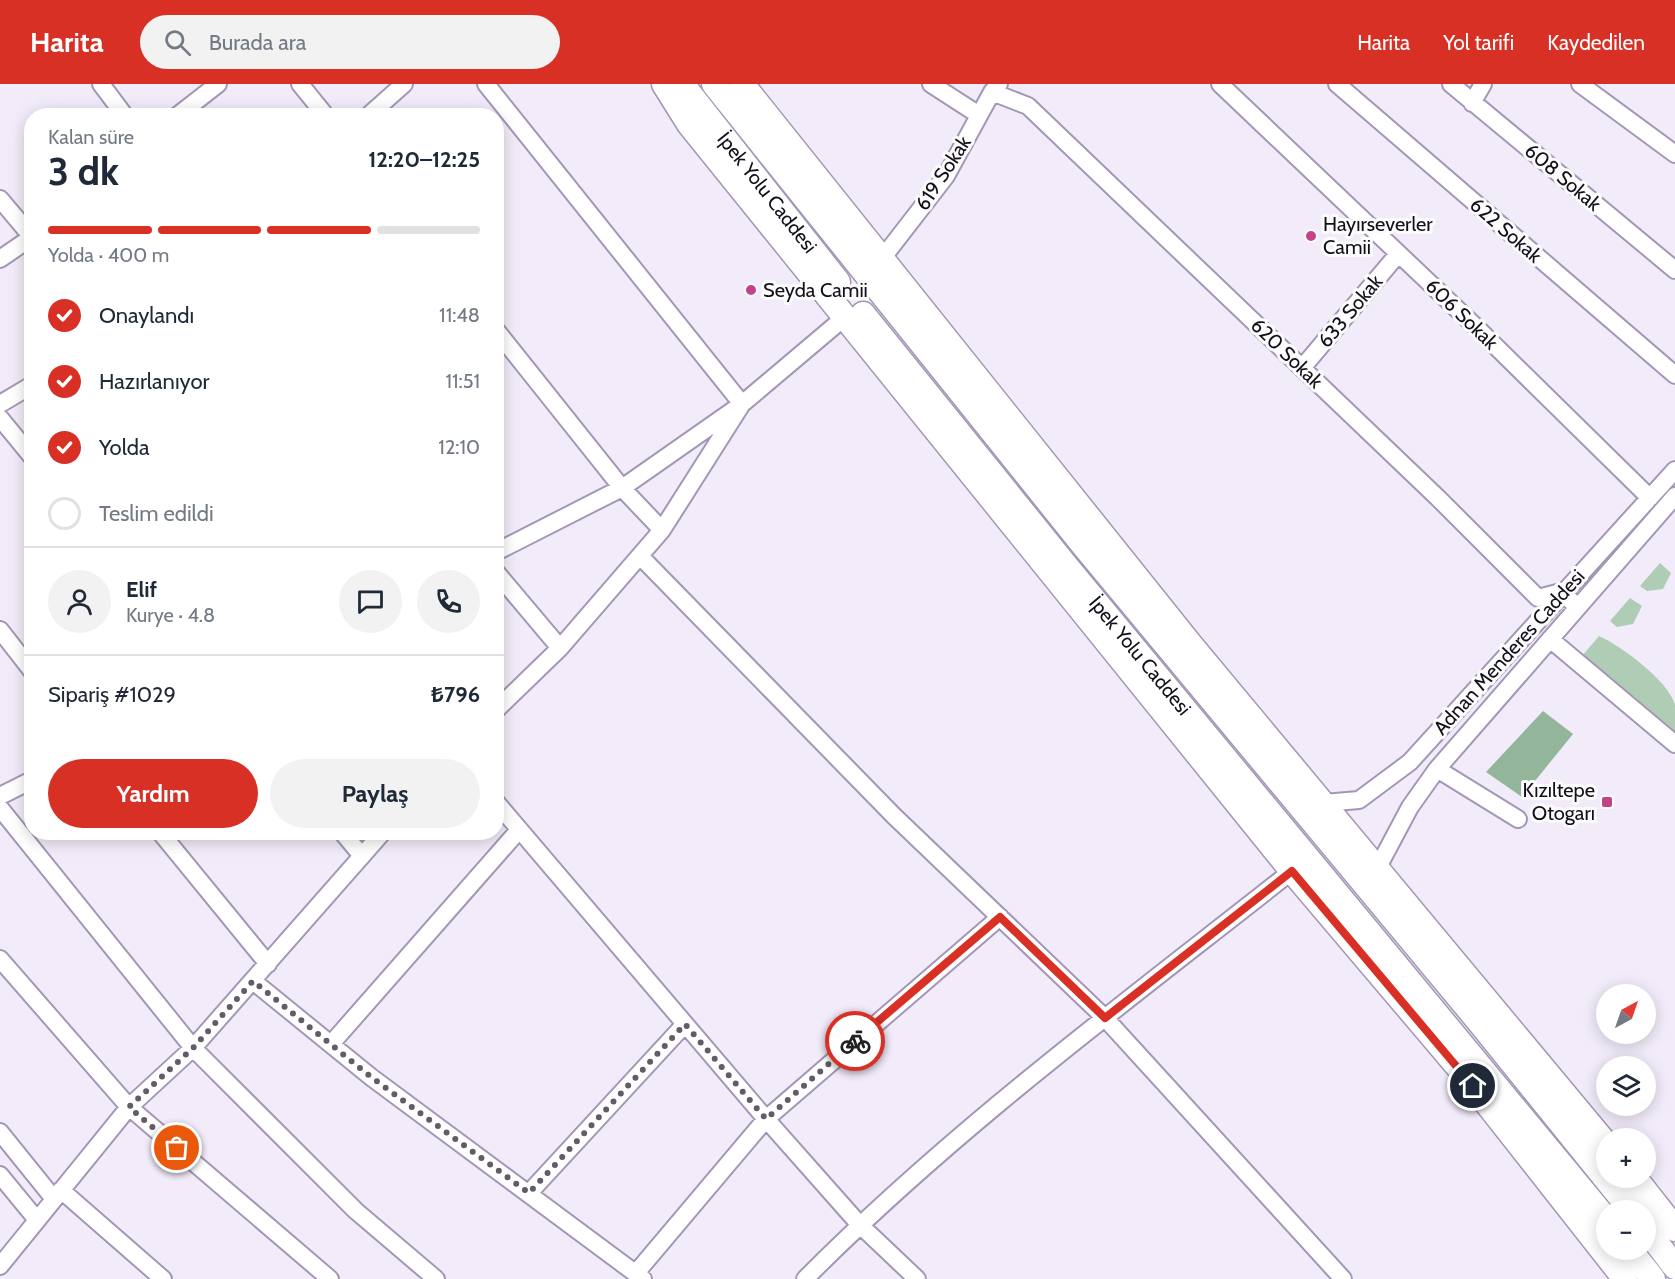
<!DOCTYPE html>
<html lang="tr">
<meta charset="utf-8">
<style>
body{margin:0;font-family:Cabin,sans-serif;background:#f2f2f3;color:#1f2937;height:100vh;display:flex;flex-direction:column;font-size:22px;white-space:nowrap}
*{box-sizing:border-box;margin:0}
p{font-size:20px;color:#747a83}
.icon{flex:none;width:33px;height:33px;fill:none;stroke:currentColor;stroke-width:2;stroke-linecap:round;stroke-linejoin:round}
.map{position:relative;flex:1;overflow:hidden}
.drawer{position:absolute;left:24px;top:24px;width:480px;height:732px;display:flex;flex-direction:column;background:#fff;border-radius:24px;box-shadow:0 3px 15px #0003}
.drawer>*{flex:none}
.needle{width:39px;rotate:40deg}
.buttons{position:absolute;left:1596px;top:900px;display:grid;gap:12px}
.buttons a{display:grid;place-items:center;width:60px;height:60px;border-radius:50%;background:#fff;box-shadow:0 3px 15px #0003;font-size:30px}
.pin{position:absolute;display:grid;place-items:center;width:51px;height:51px;color:#fff;margin:-26px;border:3px solid #fff;border-radius:50%;box-shadow:0 2px 6px #0007}
.courier{position:absolute;display:grid;place-items:center;width:60px;height:60px;margin:-30px;border:4px solid #d93025;border-radius:50%;background:#fff;color:#222;box-shadow:0 2px 8px #0007}
.overview em{font-style:normal;font-weight:700}
.overview div{display:flex;flex-direction:column-reverse}
.overview{display:flex;align-items:center;justify-content:space-between;height:102px;padding:0 24px}
h1{font-size:39px;font-weight:700;line-height:45px}
.bar{display:grid;grid-template-columns:repeat(4,1fr);gap:9px 6px;align-content:center;height:72px;padding:0 24px}
.bar i{height:8px;border-radius:4px;background:#e0e1e3}
.bar .current{background:#d93025}
.bar p{grid-column:span 4}
.line{display:flex;align-items:center;gap:15px;padding:0 24px;border-top:2px solid #e0e1e3}
.line div{flex:1}
.round{display:grid;place-items:center;flex:none;width:63px;height:63px;border-radius:32px;background:#f2f2f3}
ol{padding:0 24px;list-style:none}
li{display:flex;align-items:center;gap:18px;height:66px}
li p{margin-inline-start:auto}
li .icon{padding:6px;border-radius:50%;background:#d93025;color:#fff;stroke-width:4}
li:last-child{color:#747a83}
li i{width:33px;height:33px;border:3px solid #e0e1e3;border-radius:50%}
.action{display:flex;gap:12px;margin-top:auto;padding:12px 24px}
.action a{flex:1;height:69px;border-radius:36px;background:#d93025;color:#fff;font-size:24px;font-weight:700;line-height:69px;text-align:center}
.action a+a{background:#f2f2f3;color:#1f2937}
header{display:flex;align-items:center;gap:36px;box-sizing:border-box;height:84px;padding:0 30px;background:#d93025;color:#fff}
header strong{font-size:28px}
nav{display:flex;gap:33px;margin-inline-start:auto;font-size:21px}
.search{width:420px;height:54px;background:#f2f2f3;display:flex;align-items:center;gap:15px;box-sizing:border-box;padding:0 21px;border-radius:33px;color:#747a83;font-size:22px}
.map>svg:first-child{display:block}
.green{fill:#afcdb4}
.forest{fill:#93b69a}
.lines{fill:none;stroke-linecap:round;stroke-linejoin:round}
.minor-casing{stroke:#a497b6;stroke-width:20}
.highway-casing{stroke:#a497b6;stroke-width:27}
.minor{stroke:#fff;stroke-width:16}
.highway{stroke:#fff;stroke-width:24}
.done{stroke:#615c68;stroke-width:6;stroke-dasharray:0 10.8}
.route{stroke:#d93025;stroke-width:8}
.poi-dot{fill:#c44289;stroke:#fcfcfc;stroke-width:2}
.labels{text-anchor:middle;dominant-baseline:central;stroke-width:6;stroke-linejoin:round;paint-order:stroke}
.street-label{font-size:20px;fill:#130f1a;stroke:#fcfcfc}
.poi-label{font-size:20px;fill:#130f1a;stroke:#fcfcfc;text-anchor:start}
</style>
<header>
<strong>Harita</strong>
<div class="search"><svg class="icon" aria-label="search" viewBox="0 0 24 24"><circle cx="10" cy="10" r="6"/><path d="M15 15l6 6"/></svg>Burada ara</div>
<nav><a>Harita</a><a>Yol tarifi</a><a>Kaydedilen</a></nav>
</header>
<div class="map">
<svg width="1675" height="1195" viewBox="0 0 1675 1195">
<rect width="100%" height="100%" fill="#f2ecfa"/>
<!-- green -->
<path class="green" d="M 1660,479 L 1671,489 L 1663,505 L 1647,507 L 1640,502 Z
M 1630,514 L 1642,522 L 1633,540 L 1617,543 L 1610,537 Z
M 1599,552 C 1620,561 1669,597 1675,621 C 1675,629 1675,641 1675,649 L 1582,572 Z"/>
<!-- forest -->
<path class="forest" d="M 1543,627 L 1573,650 L 1522,713 L 1486,688 Z"/>
<g class="lines">
<defs>
<path id="minor" d="M 101,0 L 125,32
M 300,0 L 326,32
M 486,0 L 742,320 L 622,404 L 496,468
M 931,0 L 979,31
M 1220,0 L 1477,244 L 1650,414
M 1337,0 L 1675,291
M 1451,0 L 1675,186
M 1580,0 L 1675,70
M 992,8 L 1028,22 L 1438,414 L 1538,514 L 1561,508 L 1578,523
M 1472,19 L 1483,0
M 177,32 L 218,0
M 368,32 L 404,0
M 0,115 L 32,153 L 0,175
M 881,176 L 946,92 L 992,8 L 999,0
M 496,246 L 622,404 L 662,446
M 1302,284 L 1398,170
M 0,320 L 32,301
M 0,334 L 32,373
M 640,472 L 894,732 L 1105,934 L 1343,1195
M 496,488 L 560,564
M 0,546 L 32,587
M 1550,555 L 1675,660
M 496,626 L 560,564 L 662,446 L 742,320 L 845,233
M 1437,685 L 1518,735
M 0,712 L 32,696
M 496,718 L 766,1035 L 859,1140 L 917,1195
M 1323,719 L 1359,716 L 1410,678 L 1675,386
M 0,724 L 193,964 L 356,1127 L 436,1195
M 160,748 L 268,880
M 342,748 L 362,772
M 1377,785 L 1410,723 L 1437,685 L 1675,412
M 0,875 L 129,1023 L 330,1195
M 253,897 L 371,993 L 643,1195
M 331,960 L 519,746
M 0,1048 L 54,1115
M 0,1091 L 37,1136
M 61,1106 L 163,1195
M 529,1109 L 685,940
M 0,1182 L 129,1023 L 193,964 L 383,748
M 636,1189 L 766,1035 L 1000,833
M 805,1195 C 954,1045 1126,918 1292,787"/>
<g id="highway">
<path d="M 664,0 L 689,40 L 1292,787 L 1459,984 L 1625,1195"/>
<path id="s1" d="M 682,0 L 838,198"/>
<path d="M 714,0 L 1084,462 L 1481,940 L 1631,1126"/>
<path d="M 742,0 L 1190,560 L 1606,1060"/>
<path id="s2" d="M 863,230 L 1067,483 L 1606,1135"/>
<path d="M 1635,1094 L 1675,1145"/>
<path d="M 1646,1145 L 1675,1183"/>
<path d="M 1630,1166 L 1653,1195"/>
</g>
</defs>
<!-- minor casing -->
<use href="#minor" class="minor-casing"/>
<!-- highway casing -->
<use href="#highway" class="highway-casing"/>
<!-- minor -->
<use href="#minor" class="minor"/>
<!-- highway -->
<use href="#highway" class="highway"/>
</g>
<g class="lines">
<!-- done -->
<path class="done" d="M 177,1064 L 129,1023 L 193,964 L 253,897 L 371,993 L 529,1109 L 685,940 L 766,1035 L 855,957"/>
<!-- route -->
<path class="route" d="M 855,957 L 1000,833 L 1105,934 L 1292,787 L 1473,1002"/>
</g>
<!-- markers -->
<g class="poi-dot">
<circle cx="1311" cy="152" r="6"/>
<circle cx="751" cy="206" r="6"/>
<rect x="1601" y="712" width="12" height="12" rx="3"/>
</g>
<g class="labels">
<!-- street labels -->
<g class="street-label">
<text transform="translate(943 89) rotate(-57)">619 Sokak</text>
<text transform="translate(1563 93) rotate(40)">608 Sokak</text>
<text stroke="none"><textPath href="#s1" startOffset="138">İpek Yolu Caddesi</textPath></text>
<text transform="translate(1506 146) rotate(41)">622 Sokak</text>
<text transform="translate(1350 227) rotate(-50)">633 Sokak</text>
<text transform="translate(1462 230) rotate(44)">606 Sokak</text>
<text transform="translate(1287 269) rotate(44)">620 Sokak</text>
<text transform="translate(1509 568) rotate(-48)">Adnan Menderes Caddesi</text>
<text stroke="none"><textPath href="#s2" startOffset="440">İpek Yolu Caddesi</textPath></text>
</g>
<!-- poi labels -->
<g class="poi-label">
<text x="1323" y="140">Hayırseverler<tspan x="1323" dy="23">Camii</tspan></text>
<text x="763" y="206">Seyda Camii</text>
<text x="1595" y="706" text-anchor="end">Kızıltepe<tspan x="1595" dy="23">Otogarı</tspan></text>
</g>
</g>
</svg>
<div class="buttons">
<a><svg class="needle" viewBox="-14 -14 28 28"><path d="M0-13l5 13h-10z" fill="#e53935"/><path d="M0 13l5-13h-10z" fill="#747a83"/></svg></a>
<a><svg class="icon" aria-label="layers" viewBox="0 0 24 24"><path d="M12 4l9 5-9 5-9-5zM3 14l9 5 9-5"/></svg></a>
<a>+</a>
<a>−</a>
</div>
<div class="pin" style="left:177px;top:1064px;background:#ea580c"><svg class="icon" aria-label="bag" viewBox="0 0 24 24"><path d="M5 8h14l-1 12H6zM9 8a3 3 0 0 1 6 0"/></svg></div>
<div class="pin" style="left:1473px;top:1002px;background:#1f2937"><svg class="icon" aria-label="home" viewBox="0 0 24 24"><path d="M3 11l9-7 9 7M6 9v11h12V9"/></svg></div>
<div class="courier" style="left:855px;top:957px"><svg class="icon" aria-label="bike" viewBox="0 0 24 24"><circle cx="6" cy="16" r="4"/><circle cx="18" cy="16" r="4"/><path d="M6 16l4-8h5l3 8M10 8l3 8H6M13 5h3"/></svg></div>
<section class="drawer">
<div class="overview"><div><h1>3 dk</h1><p>Kalan süre</p></div><em>12:20–12:25</em></div>
<div class="bar"><i class="current"></i><i class="current"></i><i class="current"></i><i></i><p>Yolda · 400 m</p></div>
<ol>
<li><svg class="icon" aria-label="check" viewBox="0 0 24 24"><path d="M5 12l5 5 9-10"/></svg>Onaylandı<p>11:48</p></li>
<li><svg class="icon" aria-label="check" viewBox="0 0 24 24"><path d="M5 12l5 5 9-10"/></svg>Hazırlanıyor<p>11:51</p></li>
<li><svg class="icon" aria-label="check" viewBox="0 0 24 24"><path d="M5 12l5 5 9-10"/></svg>Yolda<p>12:10</p></li>
<li><i></i>Teslim edildi</li>
</ol>
<div class="line" style="height:108px"><a class="round"><svg class="icon" aria-label="person" viewBox="0 0 24 24"><circle cx="12" cy="8" r="4"/><path d="M4 21q1-7 8-7t8 7"/></svg></a><div><b>Elif</b><p>Kurye · 4.8</p></div><a class="round"><svg class="icon" aria-label="chat" viewBox="0 0 24 24"><path d="M4 5h16v11H9l-5 4z"/></svg></a><a class="round"><svg class="icon" aria-label="phone" viewBox="0 0 24 24"><path d="M5 4h4l2 5-3 2q2 4 5 5l2-3 5 2v4C11 20 4 13 5 4z"/></svg></a></div>
<div class="line" style="height:78px"><div>Sipariş #1029</div><b>₺796</b></div>
<div class="action"><a>Yardım</a><a>Paylaş</a></div>
</section>
</div>
